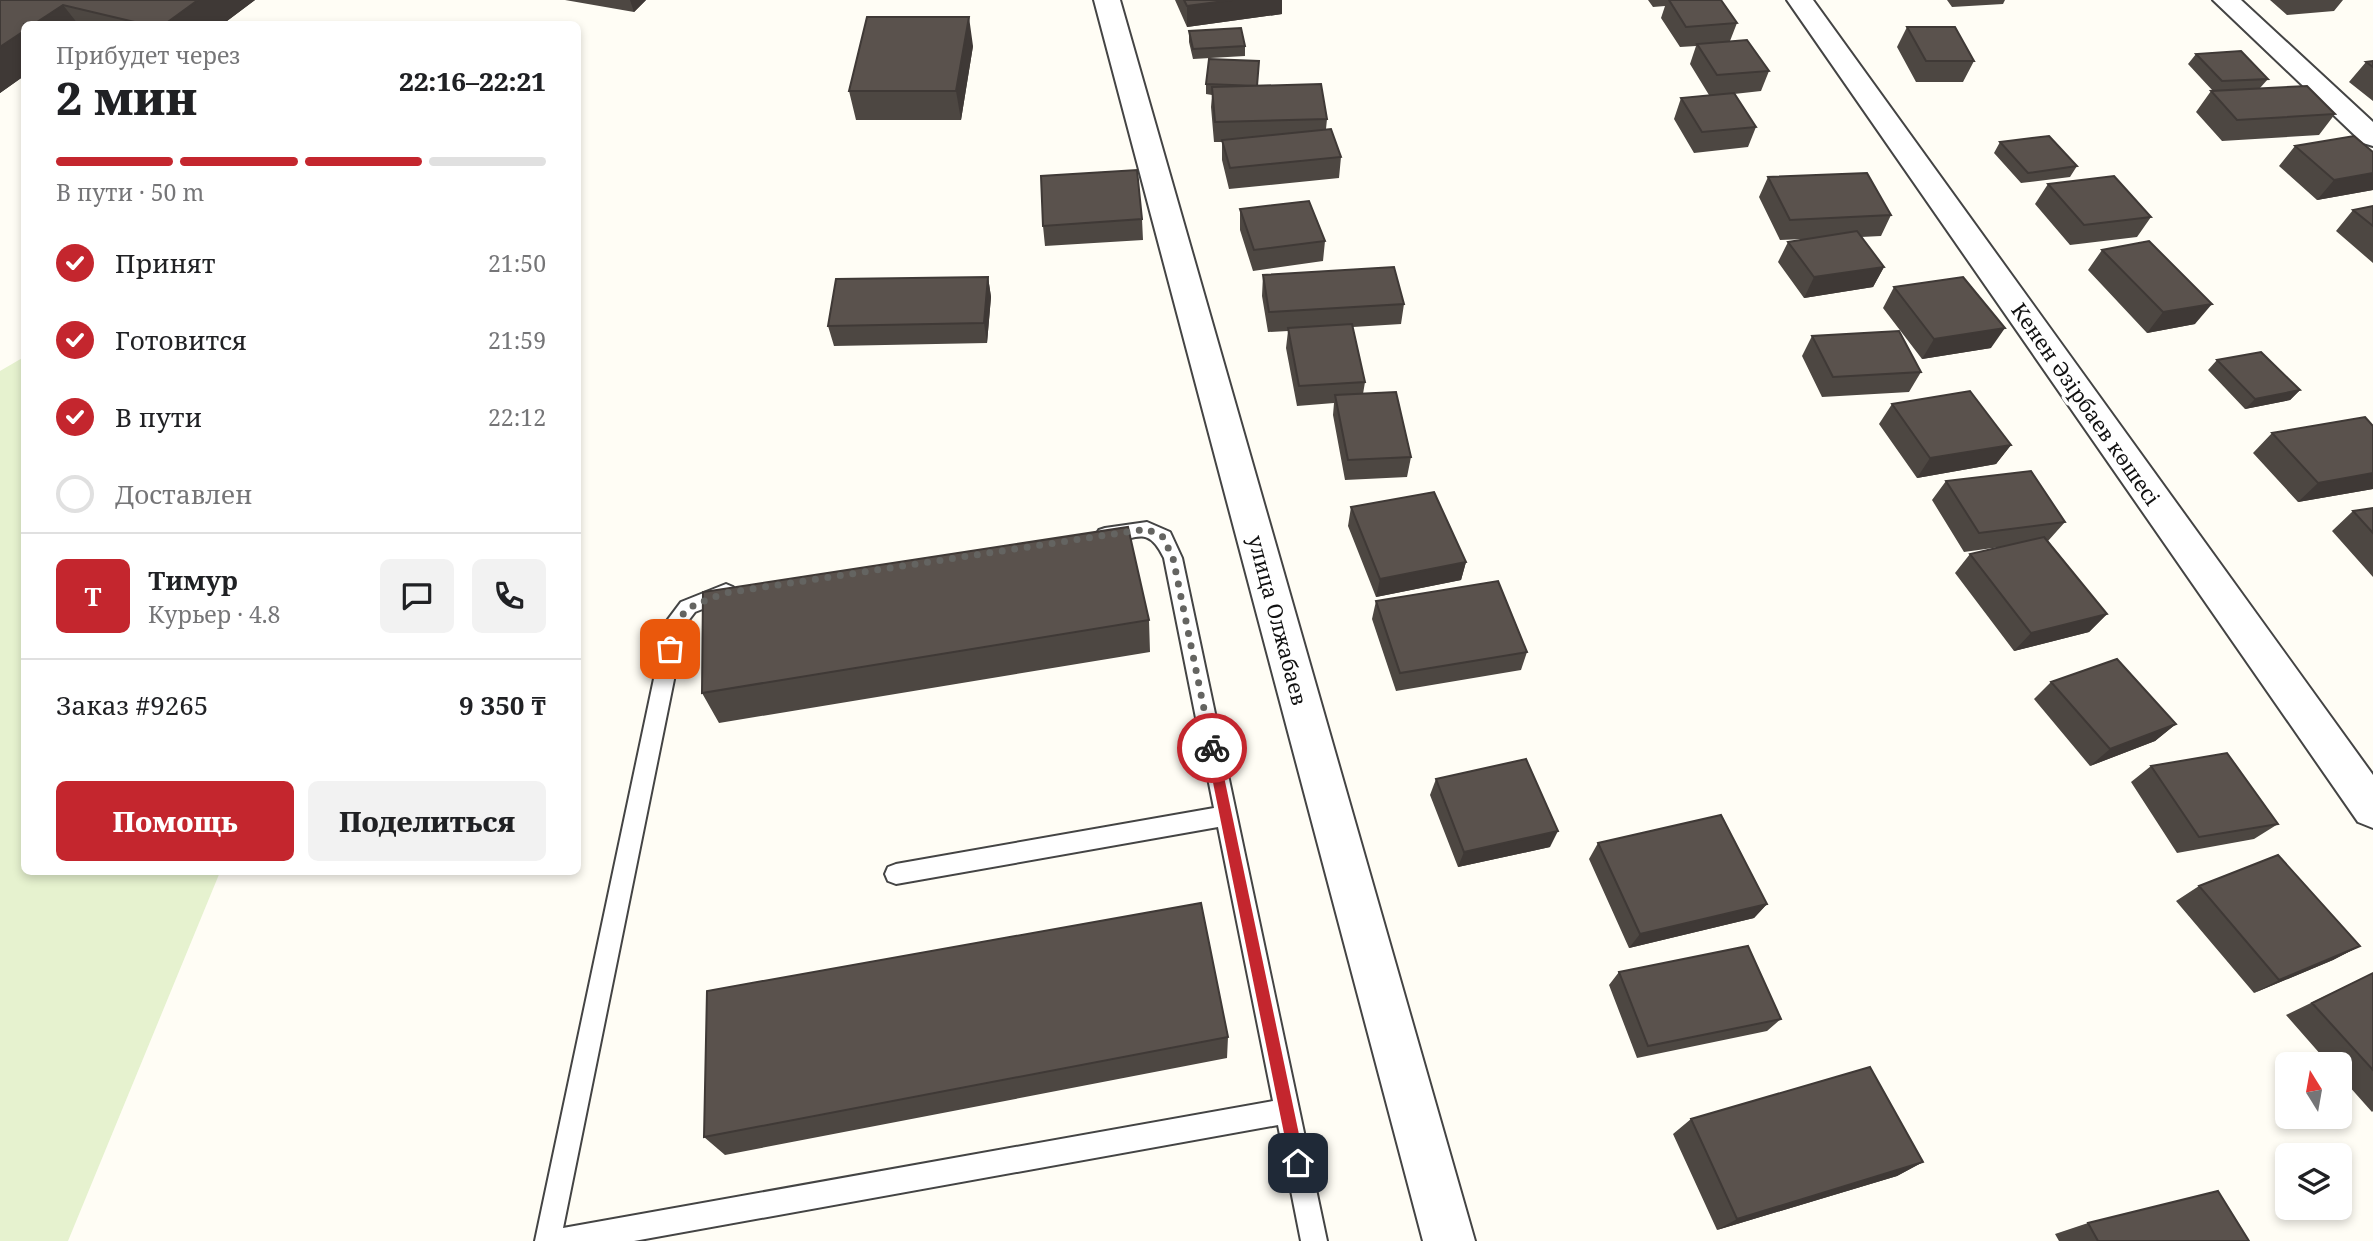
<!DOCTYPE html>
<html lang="ru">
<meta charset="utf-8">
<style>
body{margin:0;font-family:"Noto Serif",serif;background:#f2f2f2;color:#202124;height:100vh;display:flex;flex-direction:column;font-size:26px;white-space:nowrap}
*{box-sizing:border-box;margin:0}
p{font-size:23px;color:#757577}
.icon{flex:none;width:38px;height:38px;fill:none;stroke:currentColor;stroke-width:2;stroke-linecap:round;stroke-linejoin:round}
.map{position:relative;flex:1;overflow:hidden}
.details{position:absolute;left:21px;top:21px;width:560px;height:854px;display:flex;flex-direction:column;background:#fff;border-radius:10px;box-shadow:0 4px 10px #0003}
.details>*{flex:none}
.needle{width:46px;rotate:349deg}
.buttons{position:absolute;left:2275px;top:1052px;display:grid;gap:14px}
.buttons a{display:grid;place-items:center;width:77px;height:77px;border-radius:10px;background:#fff;box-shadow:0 4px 10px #0003;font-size:35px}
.pin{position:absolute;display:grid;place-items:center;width:60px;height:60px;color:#fff;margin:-30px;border-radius:14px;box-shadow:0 4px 10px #0006}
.courier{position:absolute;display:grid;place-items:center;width:70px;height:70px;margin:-35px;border:5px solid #c4262e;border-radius:50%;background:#fff;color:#222;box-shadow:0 2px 9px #0007}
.headline em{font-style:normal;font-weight:800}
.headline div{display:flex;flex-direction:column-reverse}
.headline{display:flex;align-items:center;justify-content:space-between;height:119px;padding:0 35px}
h1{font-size:46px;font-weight:800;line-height:52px}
.bar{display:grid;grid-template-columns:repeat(4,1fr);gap:10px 7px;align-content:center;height:84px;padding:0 35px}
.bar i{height:9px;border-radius:5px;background:#e0e0e0}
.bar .on{background:#c4262e}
.bar p{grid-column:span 4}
.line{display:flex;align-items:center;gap:18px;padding:0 35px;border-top:2px solid #e0e0e0}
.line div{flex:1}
.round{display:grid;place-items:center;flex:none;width:74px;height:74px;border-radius:10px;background:#f2f2f2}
ol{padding:0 35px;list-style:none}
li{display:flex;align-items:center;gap:21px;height:77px}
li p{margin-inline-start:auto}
li .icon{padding:7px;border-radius:50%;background:#c4262e;color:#fff;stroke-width:4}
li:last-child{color:#757577}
li i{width:38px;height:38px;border:4px solid #e0e0e0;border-radius:50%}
.button{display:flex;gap:14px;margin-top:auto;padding:14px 35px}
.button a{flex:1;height:80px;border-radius:10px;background:#c4262e;color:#fff;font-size:28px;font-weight:800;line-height:80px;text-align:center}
.button a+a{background:#f2f2f2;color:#202124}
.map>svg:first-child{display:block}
.pitch{fill:#e6f2cf}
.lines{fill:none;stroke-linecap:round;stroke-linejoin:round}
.service-casing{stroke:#444;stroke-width:4}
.minor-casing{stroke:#444;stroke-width:4}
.service{fill:#fff;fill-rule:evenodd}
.minor{fill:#fff;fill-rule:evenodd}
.wall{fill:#4d4742}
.shaded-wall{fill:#3f3936}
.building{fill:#5a524d;stroke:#3f3936;stroke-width:2}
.route{fill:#c4262e}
.done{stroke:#646461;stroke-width:7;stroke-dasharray:0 12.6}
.labels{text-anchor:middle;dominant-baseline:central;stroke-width:7;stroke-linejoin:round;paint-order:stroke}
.street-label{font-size:21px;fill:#111;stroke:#fff}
</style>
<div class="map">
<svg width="2373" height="1241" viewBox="0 0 2373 1241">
<rect width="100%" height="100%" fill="#fffdf5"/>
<!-- pitch -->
<path class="pitch" d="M 24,357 L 24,872 L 220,872 L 68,1241 L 0,1241 L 0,371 Z"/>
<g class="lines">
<defs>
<path id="service" d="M 1147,522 L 1170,532 L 1182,558 L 1327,1241 L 1301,1241 L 1278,1125 L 634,1241 L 535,1241 L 666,622 L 681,602 L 726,584 L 733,587 L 735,592 L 733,597 L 695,612 L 685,625 L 563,1228 L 1273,1101 L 1218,827 L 896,884 L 888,881 L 885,874 L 888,867 L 896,864 L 1214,808 L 1164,558 C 1144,516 1129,550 1099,540 L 1096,535 L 1099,530 L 1105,528 Z"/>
<path id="minor" d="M 1094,0 L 1120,0 L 1475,1241 L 1423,1241 Z
M 1787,0 L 1813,0 L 2373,775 L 2373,828 L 2358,822 Z
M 2213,0 L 2241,0 L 2373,122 L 2373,146 L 2363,143 Z"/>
</defs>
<!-- service casing -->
<use href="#service" class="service-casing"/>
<!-- minor casing -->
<use href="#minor" class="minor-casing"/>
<!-- service -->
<use href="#service" class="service"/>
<!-- minor -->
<use href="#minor" class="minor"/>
</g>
<!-- wall -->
<path class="wall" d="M 0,0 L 255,0 L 223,24 L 24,24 L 24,76 L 0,93 Z
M 565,0 L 646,0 L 634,12 Z
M 1175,0 L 1282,0 L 1282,14 L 1187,27 Z
M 1648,0 L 1721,0 L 1737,23 L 1730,41 L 1769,71 L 1761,91 L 1734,94 L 1756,127 L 1748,147 L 1694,153 L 1674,119 L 1681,98 L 1709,95 L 1690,64 L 1696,46 L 1680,47 L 1661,18 L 1665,6 L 1653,7 Z
M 1947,0 L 2005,0 L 2003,4 L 1952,7 Z
M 2270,0 L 2343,0 L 2334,11 L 2287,15 Z
M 1907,27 L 1974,61 L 1963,82 L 1916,82 L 1897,47 Z
M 1189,31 L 1245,46 L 1245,56 L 1193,59 L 1189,42 Z
M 973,46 L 961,120 L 856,120 L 849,91 Z
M 2196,54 L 2268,79 L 2260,88 L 2335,114 L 2319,135 L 2222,141 L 2196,112 L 2211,91 L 2213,91 L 2188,64 Z
M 2373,61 L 2373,101 L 2349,82 L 2366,62 Z
M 1206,84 L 1257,86 L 1327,119 L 1326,129 L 1341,157 L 1339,178 L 1229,189 L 1222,160 L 1222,142 L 1214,142 L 1211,107 L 1212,95 L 1206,94 Z
M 2000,142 L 2077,166 L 2070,177 L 2021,183 L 1994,153 Z
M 2295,146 L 2373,152 L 2373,190 L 2317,200 L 2279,166 Z
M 1768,177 L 1891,215 L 1881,236 L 1861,237 L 1884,267 L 1873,287 L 1804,298 L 1778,262 L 1788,242 L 1804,239 L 1780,240 L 1759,197 Z
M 2048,184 L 2151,217 L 2137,237 L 2070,245 L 2035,204 Z
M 2373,206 L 2373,263 L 2336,231 L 2353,210 Z
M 1240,209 L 1325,241 L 1323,261 L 1253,271 L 1240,230 Z
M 1142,219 L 1143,240 L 1045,246 L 1043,226 Z
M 2102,250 L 2195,324 L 2147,333 L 2088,270 Z
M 1263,275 L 1404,304 L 1401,324 L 1353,327 L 1365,382 L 1363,394 L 1411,457 L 1407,477 L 1345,480 L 1333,415 L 1334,403 L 1297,406 L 1286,348 L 1288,331 L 1268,332 L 1262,296 Z
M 988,277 L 991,297 L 987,343 L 834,346 L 828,326 Z
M 1894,287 L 1991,348 L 1922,359 L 1883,308 Z
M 1812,336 L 1921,372 L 1909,392 L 1822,397 L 1802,356 Z
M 2217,360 L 2300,390 L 2290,400 L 2245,409 L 2208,370 Z
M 1892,404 L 2011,445 L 1996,464 L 1917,478 L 1879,424 Z
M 2373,426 L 2373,489 L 2298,502 L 2253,453 L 2272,433 Z
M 1946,481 L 2065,522 L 2048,541 L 2107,614 L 2089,632 L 2014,651 L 1955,573 L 1970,554 L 2000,547 L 1964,552 L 1932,500 Z
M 1351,507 L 1466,562 L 1461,580 L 1376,597 L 1348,526 Z
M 2373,508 L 2373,577 L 2332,531 L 2353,511 Z
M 1376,601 L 1527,652 L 1521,670 L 1396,691 L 1372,619 Z
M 1149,620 L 1150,652 L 719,723 L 702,693 Z
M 2051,682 L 2176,724 L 2155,741 L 2090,766 L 2034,699 Z
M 2151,766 L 2278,824 L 2254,839 L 2177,853 L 2131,782 Z
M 1436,779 L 1550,847 L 1458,867 L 1430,795 Z
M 1598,843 L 1767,904 L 1754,918 L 1629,948 L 1589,859 Z
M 2199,886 L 2360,946 L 2333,960 L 2254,993 L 2176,901 Z
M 1619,972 L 1781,1019 L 1767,1031 L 1637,1058 L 1609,985 Z
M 2373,973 L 2373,1111 L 2372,1112 L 2340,1076 L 2340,1064 L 2329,1064 L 2286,1015 Z
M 1228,1037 L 1227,1058 L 725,1155 L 704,1137 Z
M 1691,1119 L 1923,1162 L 1897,1176 L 1717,1230 L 1673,1134 Z
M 2088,1223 L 2249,1241 L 2059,1241 L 2055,1234 Z"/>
<!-- shaded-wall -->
<path class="shaded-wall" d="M 198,0 L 255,0 L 223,24 L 165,24 Z
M 630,0 L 646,0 L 634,12 Z
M 1232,0 L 1282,0 L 1282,14 L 1187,27 L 1187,6 Z
M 63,5 L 78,24 L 34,24 Z
M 969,17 L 973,46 L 961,120 L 956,91 Z
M 24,31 L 24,76 L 0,93 L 0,47 Z
M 2373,173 L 2373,190 L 2317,200 L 2334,180 Z
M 1884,267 L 1873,287 L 1804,298 L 1814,277 Z
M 988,277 L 991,297 L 987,343 L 984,323 Z
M 2212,304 L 2195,324 L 2147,333 L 2163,312 Z
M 2005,328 L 1991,348 L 1922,359 L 1934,339 Z
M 2300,390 L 2290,400 L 2245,409 L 2255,399 Z
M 2011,445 L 1996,464 L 1917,478 L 1930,458 Z
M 2373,473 L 2373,489 L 2298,502 L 2318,483 Z
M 1466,562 L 1461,580 L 1376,597 L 1380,579 Z
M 2107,614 L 2089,632 L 2014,651 L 2031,633 Z
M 2176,724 L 2155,741 L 2090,766 L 2110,749 Z
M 1558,831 L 1550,847 L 1458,867 L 1464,852 Z
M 1767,904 L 1754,918 L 1629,948 L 1640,934 Z
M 2360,946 L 2333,960 L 2254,993 L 2279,980 Z
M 1923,1162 L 1897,1176 L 1717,1230 L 1737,1219 Z"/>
<!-- building -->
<path class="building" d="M 0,0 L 198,0 L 165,24 L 143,24 L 63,5 L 34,24 L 24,24 L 24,31 L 0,47 Z
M 1184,0 L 1232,0 L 1187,6 Z
M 1669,0 L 1721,0 L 1737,23 L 1686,27 Z
M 867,17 L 969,17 L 956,91 L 849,91 Z
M 1907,27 L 1955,27 L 1974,61 L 1926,61 Z
M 1241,28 L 1245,46 L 1193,49 L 1189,31 Z
M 1747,40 L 1769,71 L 1717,75 L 1697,44 Z
M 2241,51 L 2268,79 L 2222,81 L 2196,54 Z
M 1209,59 L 1259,61 L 1257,86 L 1206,84 Z
M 2373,61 L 2373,67 L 2366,62 Z
M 1321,84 L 1327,119 L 1215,122 L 1212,87 Z
M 2307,86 L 2335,114 L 2237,120 L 2211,91 Z
M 1734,93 L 1756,127 L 1702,132 L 1681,98 Z
M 1331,129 L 1341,157 L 1230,168 L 1222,140 Z
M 2049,136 L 2077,166 L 2028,173 L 2000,142 Z
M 2354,136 L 2373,152 L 2373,173 L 2334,180 L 2295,146 Z
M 1137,170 L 1142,219 L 1043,226 L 1041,176 Z
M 1867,173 L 1891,215 L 1790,220 L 1768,177 Z
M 2114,176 L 2151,217 L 2084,225 L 2048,184 Z
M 1309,201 L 1325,241 L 1254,250 L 1240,209 Z
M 2373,206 L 2373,226 L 2353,210 Z
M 1857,231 L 1884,267 L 1814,277 L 1788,242 Z
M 2149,241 L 2212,304 L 2163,312 L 2102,250 Z
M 1394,267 L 1404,304 L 1269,312 L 1263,275 Z
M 988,277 L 984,323 L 828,326 L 836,279 Z
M 1963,277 L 2005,328 L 1934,339 L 1894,287 Z
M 1352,324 L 1365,382 L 1299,386 L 1288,328 Z
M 1899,331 L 1921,372 L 1833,377 L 1812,336 Z
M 2261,352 L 2300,390 L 2255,399 L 2217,360 Z
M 1970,391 L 2011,445 L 1930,458 L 1892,404 Z
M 1396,392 L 1411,457 L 1348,460 L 1335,395 Z
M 2365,417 L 2373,426 L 2373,473 L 2318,483 L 2272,433 Z
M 2031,471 L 2065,522 L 1979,533 L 1946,481 Z
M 1434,492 L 1466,562 L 1380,579 L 1351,507 Z
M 2373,508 L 2373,533 L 2353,511 Z
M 1128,527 L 1149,620 L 702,693 L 703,592 Z
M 2044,537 L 2107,614 L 2031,633 L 1970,554 Z
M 1498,581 L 1527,652 L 1400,673 L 1376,601 Z
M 2117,659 L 2176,724 L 2110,749 L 2051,682 Z
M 2227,753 L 2278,824 L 2199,837 L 2151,766 Z
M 1526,759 L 1558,831 L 1464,852 L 1436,779 Z
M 1721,815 L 1767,904 L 1640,934 L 1598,843 Z
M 2278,855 L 2360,946 L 2279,980 L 2199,886 Z
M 1201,903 L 1228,1037 L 704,1137 L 707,991 Z
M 1748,946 L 1781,1019 L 1648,1046 L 1619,972 Z
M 2373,973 L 2373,1070 L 2312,1003 Z
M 1870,1067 L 1923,1162 L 1737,1219 L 1691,1119 Z
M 2218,1191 L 2249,1241 L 2098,1241 L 2088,1223 Z"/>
<!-- route -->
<path class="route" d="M 1212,742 L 1218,748 L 1305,1163 L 1303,1168 L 1298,1170 L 1293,1168 L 1290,1163 L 1206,748 Z"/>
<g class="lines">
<!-- done -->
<path class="done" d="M 670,649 C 679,606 687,608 725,593 L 1147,529 L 1163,537 L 1173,558 L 1212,748"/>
</g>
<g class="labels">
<!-- street labels -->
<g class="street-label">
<text transform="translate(2086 404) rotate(55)">Кенен Әзірбаев көшесі</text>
<text transform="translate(1278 620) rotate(75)">улица Олжабаев</text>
</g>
</g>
</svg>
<div class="buttons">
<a><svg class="needle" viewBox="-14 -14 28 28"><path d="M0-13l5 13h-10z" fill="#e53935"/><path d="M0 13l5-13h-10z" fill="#757577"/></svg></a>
<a><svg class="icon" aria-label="layers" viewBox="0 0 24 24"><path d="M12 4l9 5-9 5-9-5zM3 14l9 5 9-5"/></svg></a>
</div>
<div class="pin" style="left:670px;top:649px;background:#ea580c"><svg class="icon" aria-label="bag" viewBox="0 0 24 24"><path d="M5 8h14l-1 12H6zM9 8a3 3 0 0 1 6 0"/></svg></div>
<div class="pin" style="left:1298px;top:1163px;background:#1f2937"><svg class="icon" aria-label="home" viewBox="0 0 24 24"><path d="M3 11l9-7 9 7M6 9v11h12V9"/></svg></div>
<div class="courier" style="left:1212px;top:748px"><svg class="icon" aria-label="bike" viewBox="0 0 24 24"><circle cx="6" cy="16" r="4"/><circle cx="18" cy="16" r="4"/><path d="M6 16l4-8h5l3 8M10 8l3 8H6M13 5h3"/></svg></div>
<section class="details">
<div class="headline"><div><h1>2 мин</h1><p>Прибудет через</p></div><em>22:16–22:21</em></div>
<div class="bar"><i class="on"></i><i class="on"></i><i class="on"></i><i></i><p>В пути · 50 m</p></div>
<ol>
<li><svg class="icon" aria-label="check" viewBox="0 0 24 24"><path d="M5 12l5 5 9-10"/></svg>Принят<p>21:50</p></li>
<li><svg class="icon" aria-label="check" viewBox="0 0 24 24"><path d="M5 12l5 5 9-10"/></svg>Готовится<p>21:59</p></li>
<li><svg class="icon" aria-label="check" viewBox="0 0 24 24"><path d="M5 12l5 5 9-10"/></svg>В пути<p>22:12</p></li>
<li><i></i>Доставлен</li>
</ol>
<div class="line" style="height:126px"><b class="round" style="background:#c4262e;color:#fff">Т</b><div><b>Тимур</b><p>Курьер · 4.8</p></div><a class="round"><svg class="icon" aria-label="chat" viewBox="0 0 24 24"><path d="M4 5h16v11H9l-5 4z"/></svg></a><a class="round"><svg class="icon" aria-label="phone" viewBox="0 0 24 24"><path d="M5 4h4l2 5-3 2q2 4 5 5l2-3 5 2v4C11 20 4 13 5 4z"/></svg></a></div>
<div class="line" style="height:91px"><div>Заказ #9265</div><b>9 350 ₸</b></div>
<div class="button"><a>Помощь</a><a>Поделиться</a></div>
</section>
</div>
